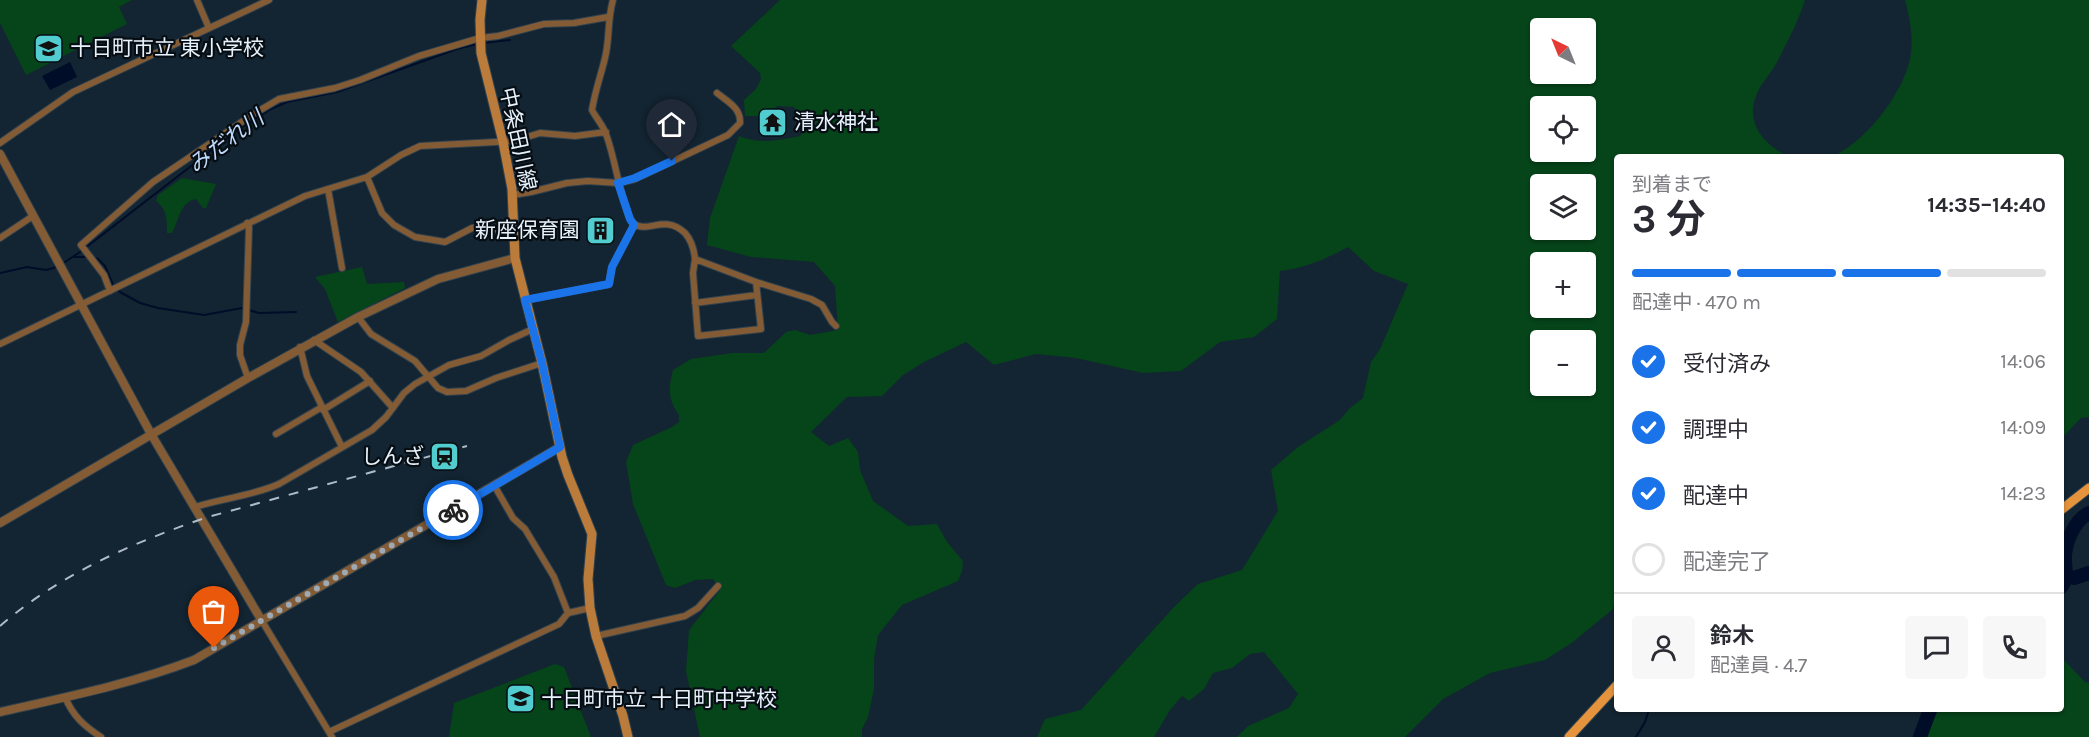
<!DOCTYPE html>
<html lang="ja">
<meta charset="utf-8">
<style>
body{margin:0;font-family:Karla,"Noto Sans JP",sans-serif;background:#f7f7f7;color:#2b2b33;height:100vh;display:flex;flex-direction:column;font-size:22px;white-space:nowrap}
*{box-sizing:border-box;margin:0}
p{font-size:20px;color:#7c7c81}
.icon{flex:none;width:33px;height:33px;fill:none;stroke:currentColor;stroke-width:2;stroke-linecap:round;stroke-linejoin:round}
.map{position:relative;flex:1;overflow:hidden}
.panel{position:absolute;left:1614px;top:154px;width:450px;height:558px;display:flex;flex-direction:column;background:#fff;border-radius:6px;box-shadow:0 2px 4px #0004}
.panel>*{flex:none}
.needle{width:39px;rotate:317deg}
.controls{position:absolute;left:1530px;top:18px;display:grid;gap:12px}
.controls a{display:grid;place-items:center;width:66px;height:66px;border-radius:6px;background:#fff;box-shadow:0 2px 4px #0004;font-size:30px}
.pin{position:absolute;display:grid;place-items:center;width:51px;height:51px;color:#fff;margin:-62px -26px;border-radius:50% 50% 50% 0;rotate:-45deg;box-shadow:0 0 6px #0007}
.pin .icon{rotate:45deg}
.courier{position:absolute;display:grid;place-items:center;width:60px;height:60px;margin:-30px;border:4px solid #1a73e8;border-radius:50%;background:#fff;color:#222;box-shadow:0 2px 8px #0007}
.headline em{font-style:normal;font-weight:700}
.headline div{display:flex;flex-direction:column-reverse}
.headline{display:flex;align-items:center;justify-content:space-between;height:102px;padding:0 18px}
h1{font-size:39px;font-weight:700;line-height:45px}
.bar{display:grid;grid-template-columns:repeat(4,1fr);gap:9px 6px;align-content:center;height:72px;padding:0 18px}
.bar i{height:8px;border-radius:4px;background:#e1e1e2}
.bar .on{background:#1a73e8}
.bar p{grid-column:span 4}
.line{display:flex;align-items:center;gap:15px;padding:0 18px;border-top:2px solid #e1e1e2}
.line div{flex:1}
.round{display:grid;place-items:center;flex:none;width:63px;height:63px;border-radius:6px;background:#f7f7f7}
ol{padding:0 18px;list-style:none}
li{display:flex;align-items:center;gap:18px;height:66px}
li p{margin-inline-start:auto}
li .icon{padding:6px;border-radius:50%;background:#1a73e8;color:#fff;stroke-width:4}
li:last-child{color:#7c7c81}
li i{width:33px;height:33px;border:3px solid #e1e1e2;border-radius:50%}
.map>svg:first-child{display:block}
.green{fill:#06441a;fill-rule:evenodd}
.water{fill:#000d28}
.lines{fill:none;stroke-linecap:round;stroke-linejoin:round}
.stream{stroke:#000d28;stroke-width:2}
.river{stroke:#000d28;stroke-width:14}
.minor-casing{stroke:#31424e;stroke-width:8}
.tertiary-casing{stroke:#31424e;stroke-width:10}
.secondary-casing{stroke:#31424e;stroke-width:11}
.primary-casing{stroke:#31424e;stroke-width:11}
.minor{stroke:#835c36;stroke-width:6}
.tertiary{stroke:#835c36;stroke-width:8}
.secondary{stroke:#ba7b3b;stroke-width:9}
.primary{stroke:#e5933c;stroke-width:9}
.rail{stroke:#afbbc6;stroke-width:2;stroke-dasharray:10 10;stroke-linecap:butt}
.done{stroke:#9daab5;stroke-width:6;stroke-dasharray:0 10.8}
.route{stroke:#1a73e8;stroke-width:8}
.labels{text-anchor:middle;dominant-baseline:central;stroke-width:4.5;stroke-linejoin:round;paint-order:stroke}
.poi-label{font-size:21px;fill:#e7f2fc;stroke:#060d13;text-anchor:start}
.street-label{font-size:21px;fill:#e7f2fc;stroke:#060d13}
.water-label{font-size:22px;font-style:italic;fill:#c0dafb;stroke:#060d13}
</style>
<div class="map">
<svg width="2089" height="737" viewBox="0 0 2089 737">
<rect width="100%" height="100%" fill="#132532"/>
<!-- green -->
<path class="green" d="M 0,0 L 132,0 L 119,7 L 127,24 L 26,75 L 0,23 Z
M 780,0 L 1805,0 C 1798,22 1787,43 1776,64 C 1770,75 1760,84 1756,96 C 1745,124 1765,146 1790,157 L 1617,158 L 1617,584 L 1613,609 L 1573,642 L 1545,660 L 1490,673 L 1443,699 L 1405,737 L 1237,737 L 1248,726 L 1289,708 L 1298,694 L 1264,652 L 1250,654 L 1232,668 L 1213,673 L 1204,689 L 1189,701 L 1182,696 L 1170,710 L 1154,737 L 1037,737 L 1045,719 L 1081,710 L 1174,607 L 1198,584 L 1242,570 L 1278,511 L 1271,470 L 1298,447 L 1340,420 L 1349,409 L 1363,398 L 1371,362 L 1380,349 L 1408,284 L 1374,271 L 1348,247 C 1326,259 1305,268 1280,271 L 1277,319 L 1254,337 L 1220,342 L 1181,371 L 1143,373 L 1076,358 L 1036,354 L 994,365 L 966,342 L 924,362 L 903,375 L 882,396 L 847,397 L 811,432 L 829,446 L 848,438 L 858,452 L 860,470 L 873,501 L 908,526 L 937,524 L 947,542 L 963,561 L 962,571 L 958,581 L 902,605 L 878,635 L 874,659 L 874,689 L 868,717 L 862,729 L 862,737 L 700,737 L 686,671 L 689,630 L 720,590 L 713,579 L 695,580 L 675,588 L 666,585 L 633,504 L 626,462 L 633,445 L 672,427 L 679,422 L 679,415 C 668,400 668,388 673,370 L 691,359 L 732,353 L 764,353 L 786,332 L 795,330 L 810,335 L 838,330 L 835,286 L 814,262 L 751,257 L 707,245 L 710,218 L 739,136 C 761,145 778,140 800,136 L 806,127 L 794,107 L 778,106 L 760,116 L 745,116 L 744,100 L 756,89 L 761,79 L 760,73 L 731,46 ZM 1540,28 L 1586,28 L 1586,74 L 1540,74 ZM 1540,106 L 1586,106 L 1586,152 L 1540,152 ZM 1540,184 L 1586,184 L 1586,230 L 1540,230 ZM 1540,262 L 1586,262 L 1586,308 L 1540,308 ZM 1540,340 L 1586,340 L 1586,386 L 1540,386 Z
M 1905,0 L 2089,0 L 2089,417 L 2081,418 L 2061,439 L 2061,158 L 1831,157 C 1865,143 1902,95 1910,59 C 1914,39 1910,19 1905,0 Z
M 182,178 L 216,184 L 206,208 L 203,208 L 196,199 C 180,202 179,220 172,233 L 167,233 C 167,220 167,209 156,201 L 158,195 Z
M 362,267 L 367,284 L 404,282 L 405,288 L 338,322 L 325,289 L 315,277 Z
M 2061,657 L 2085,682 L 2089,683 L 2089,737 L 1926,737 L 1938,710 L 2061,710 Z
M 555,664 L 564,667 L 591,737 L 449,737 L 454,703 Z"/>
<!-- water -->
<path class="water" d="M 70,62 L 77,77 L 50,90 L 42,76 Z"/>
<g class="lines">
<!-- stream -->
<path class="stream" d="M 483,43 L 510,40
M 74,257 L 86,257
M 92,257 L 98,259 L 105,266 L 113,285 L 120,292 L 140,303 L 158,308 L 204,315 L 242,308 L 259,313 L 296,312
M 62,264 L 80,252 L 239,129 L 271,109 L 287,102 L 337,92 L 457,49 L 477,44
M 0,273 L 27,267 L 46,270 L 57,267
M 1636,737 L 1645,722 L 1649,710"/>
<!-- river -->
<path class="river" d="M 2066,576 L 2074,578 L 2089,573
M 2061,587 C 2069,578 2064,565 2065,554 C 2067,539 2075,520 2089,513
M 1920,737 L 1930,710"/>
<defs>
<path id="minor" d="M 197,0 L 209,28
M 613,0 C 607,21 610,38 605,58 C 601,75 595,91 592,110 C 596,118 603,125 606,134 C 614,156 617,179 624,202 C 627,208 628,218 633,223 C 647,235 664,213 685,233 C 692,241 694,249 695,259 L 756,282 L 811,299 L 822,305 L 832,322 L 836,326
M 0,143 L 73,92 L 269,0
M 367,177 L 382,213 L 394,225 L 415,237 L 445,242 L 472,228 L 486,227 L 514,234
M 328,189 L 342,268
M 513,195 L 531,192 L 567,183 L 588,181 L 618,183 L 635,179 L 728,135 L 740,123 C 741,108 728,102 717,93
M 247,223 L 249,227 L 246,322 L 240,345 L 240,355 L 248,378
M 0,238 L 33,216
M 695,259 L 693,273 L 698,336 L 761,329 L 756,282
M 110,291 L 104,275 L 81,245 L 153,182 L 252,115 L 279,99 L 335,88 L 360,80 L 419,56 L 480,38 L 498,36 L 544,24 L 574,23 L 608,17
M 526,300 L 609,284 L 612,267 L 634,225
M 695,303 L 757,295
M 358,317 L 371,334 L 415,361 L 438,388 L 447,392 L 466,391 L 496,378 L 542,363
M 314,340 L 361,372 L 393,408
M 0,344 L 305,196 L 367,177 L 401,155 L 420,146 L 514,141 L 540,133 L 575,136 L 606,132
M 300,347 L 307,376 L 342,447
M 323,410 L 370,381
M 276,434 L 322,407
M 494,485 L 513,518 L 525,529 L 554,577 L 568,613
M 195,507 C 223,498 252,496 279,484 L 372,430 L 386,417 L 404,393 L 415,384 L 449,365 L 481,356 L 509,340 L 533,329
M 262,621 L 332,737
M 596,636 L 685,616 L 698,608 L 718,586
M 65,697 C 73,716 84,726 101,737
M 329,732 L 559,624 L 568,613 L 590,608"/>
<path id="tertiary" d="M 0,154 L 151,434 L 262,621
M 0,523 L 248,378 L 358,317 L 438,279 L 515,258
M 0,712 C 66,697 131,684 194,660 L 560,447"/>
<path id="secondary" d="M 482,0 L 480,20 L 481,53 L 503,142 L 512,189 L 515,258 L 542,363 L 562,457 L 568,475 L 592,534 L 588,579 L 590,608 L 596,636 L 623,716 L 628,737"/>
<path id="primary" d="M 2061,510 L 2089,488
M 1569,737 L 1617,685"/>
</defs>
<!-- minor casing -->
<use href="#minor" class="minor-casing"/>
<!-- tertiary casing -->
<use href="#tertiary" class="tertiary-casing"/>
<!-- secondary casing -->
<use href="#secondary" class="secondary-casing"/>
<!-- primary casing -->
<use href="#primary" class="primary-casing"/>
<!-- minor -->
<use href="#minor" class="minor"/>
<!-- tertiary -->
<use href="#tertiary" class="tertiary"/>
<!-- secondary -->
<use href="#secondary" class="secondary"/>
<!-- primary -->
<use href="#primary" class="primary"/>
<!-- rail -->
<path class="rail" d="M 0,626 C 60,574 134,542 208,517 L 467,446"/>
</g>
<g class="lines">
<!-- done -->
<path class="done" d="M 214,648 L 453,510"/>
<!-- route -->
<path class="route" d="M 453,510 L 560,447 L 542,363 L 525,300 L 609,284 L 612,267 L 634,225 L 630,219 L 618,183 L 635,178 L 672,161"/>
</g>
<!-- icons -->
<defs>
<symbol id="school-square" viewBox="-11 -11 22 22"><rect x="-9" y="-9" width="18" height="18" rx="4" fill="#52cdcf" stroke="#060d13"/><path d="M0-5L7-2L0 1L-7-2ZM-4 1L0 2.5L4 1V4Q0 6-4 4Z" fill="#111"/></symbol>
<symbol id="temple-square" viewBox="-11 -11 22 22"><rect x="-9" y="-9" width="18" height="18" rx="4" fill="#52cdcf" stroke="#060d13"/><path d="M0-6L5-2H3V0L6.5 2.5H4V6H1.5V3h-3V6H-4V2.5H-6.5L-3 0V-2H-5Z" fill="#111"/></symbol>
<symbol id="building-square" viewBox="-11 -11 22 22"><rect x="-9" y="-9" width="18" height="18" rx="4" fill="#52cdcf" stroke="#060d13"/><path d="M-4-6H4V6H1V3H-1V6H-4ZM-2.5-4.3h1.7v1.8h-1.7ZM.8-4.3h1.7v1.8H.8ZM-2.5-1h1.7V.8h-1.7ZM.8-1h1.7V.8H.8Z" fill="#111"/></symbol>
<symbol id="station-square" viewBox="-11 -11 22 22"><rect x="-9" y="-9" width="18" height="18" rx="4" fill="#52cdcf" stroke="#060d13"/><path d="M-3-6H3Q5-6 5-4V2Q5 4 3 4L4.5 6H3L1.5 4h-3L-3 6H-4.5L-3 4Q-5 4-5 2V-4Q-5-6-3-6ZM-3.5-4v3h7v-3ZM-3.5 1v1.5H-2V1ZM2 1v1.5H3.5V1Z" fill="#111"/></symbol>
</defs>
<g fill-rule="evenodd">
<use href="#school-square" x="32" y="32" width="33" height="33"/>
<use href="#temple-square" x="756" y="106" width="33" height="33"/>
<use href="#building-square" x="584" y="214" width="33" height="33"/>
<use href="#station-square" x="428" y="440" width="33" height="33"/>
<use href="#school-square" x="504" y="682" width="33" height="33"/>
</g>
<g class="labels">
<!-- poi labels -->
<g class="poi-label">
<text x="70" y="48">十日町市立 東小学校</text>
<text x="794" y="122">清水神社</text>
<text x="580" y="230" text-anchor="end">新座保育園</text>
<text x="424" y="456" text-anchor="end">しんざ</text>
<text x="541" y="699">十日町市立 十日町中学校</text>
</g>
<!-- street labels -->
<g class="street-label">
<text transform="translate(518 139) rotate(78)">中条田川線</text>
</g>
<!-- water labels -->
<g class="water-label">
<text transform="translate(226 142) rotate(-37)">みだれ川</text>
</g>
</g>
</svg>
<div class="controls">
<a><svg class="needle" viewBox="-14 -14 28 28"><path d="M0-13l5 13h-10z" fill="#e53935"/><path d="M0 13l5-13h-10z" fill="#7c7c81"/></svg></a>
<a><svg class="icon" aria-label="locate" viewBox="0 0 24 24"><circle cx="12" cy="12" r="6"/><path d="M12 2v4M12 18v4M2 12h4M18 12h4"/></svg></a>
<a><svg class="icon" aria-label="layers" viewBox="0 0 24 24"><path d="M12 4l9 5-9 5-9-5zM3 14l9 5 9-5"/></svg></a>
<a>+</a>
<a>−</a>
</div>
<div class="pin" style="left:214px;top:648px;background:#ea580c"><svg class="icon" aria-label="bag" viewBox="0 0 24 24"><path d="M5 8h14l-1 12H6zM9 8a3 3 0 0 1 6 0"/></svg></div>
<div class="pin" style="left:672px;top:161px;background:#1f2937"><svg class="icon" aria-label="home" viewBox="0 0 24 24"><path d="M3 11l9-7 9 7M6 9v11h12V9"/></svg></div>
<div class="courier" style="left:453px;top:510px"><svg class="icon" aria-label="bike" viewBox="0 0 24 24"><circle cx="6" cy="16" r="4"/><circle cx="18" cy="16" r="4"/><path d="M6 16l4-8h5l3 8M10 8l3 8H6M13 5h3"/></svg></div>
<section class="panel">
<div class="headline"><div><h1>3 分</h1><p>到着まで</p></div><em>14:35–14:40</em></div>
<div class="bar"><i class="on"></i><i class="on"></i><i class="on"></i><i></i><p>配達中 · 470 m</p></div>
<ol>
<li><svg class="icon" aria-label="check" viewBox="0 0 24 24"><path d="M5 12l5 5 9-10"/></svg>受付済み<p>14:06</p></li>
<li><svg class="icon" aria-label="check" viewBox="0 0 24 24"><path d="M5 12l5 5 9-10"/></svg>調理中<p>14:09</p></li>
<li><svg class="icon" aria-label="check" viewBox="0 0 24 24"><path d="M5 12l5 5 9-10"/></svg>配達中<p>14:23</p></li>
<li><i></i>配達完了</li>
</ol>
<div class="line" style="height:108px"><a class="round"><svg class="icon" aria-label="person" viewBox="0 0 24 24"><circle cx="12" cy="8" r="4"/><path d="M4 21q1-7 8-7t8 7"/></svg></a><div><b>鈴木</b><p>配達員 · 4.7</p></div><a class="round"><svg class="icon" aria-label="chat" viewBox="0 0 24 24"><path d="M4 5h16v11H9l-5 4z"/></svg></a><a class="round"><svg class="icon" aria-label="phone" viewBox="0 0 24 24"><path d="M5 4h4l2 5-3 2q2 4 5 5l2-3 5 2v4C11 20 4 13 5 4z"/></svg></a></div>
</section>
</div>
